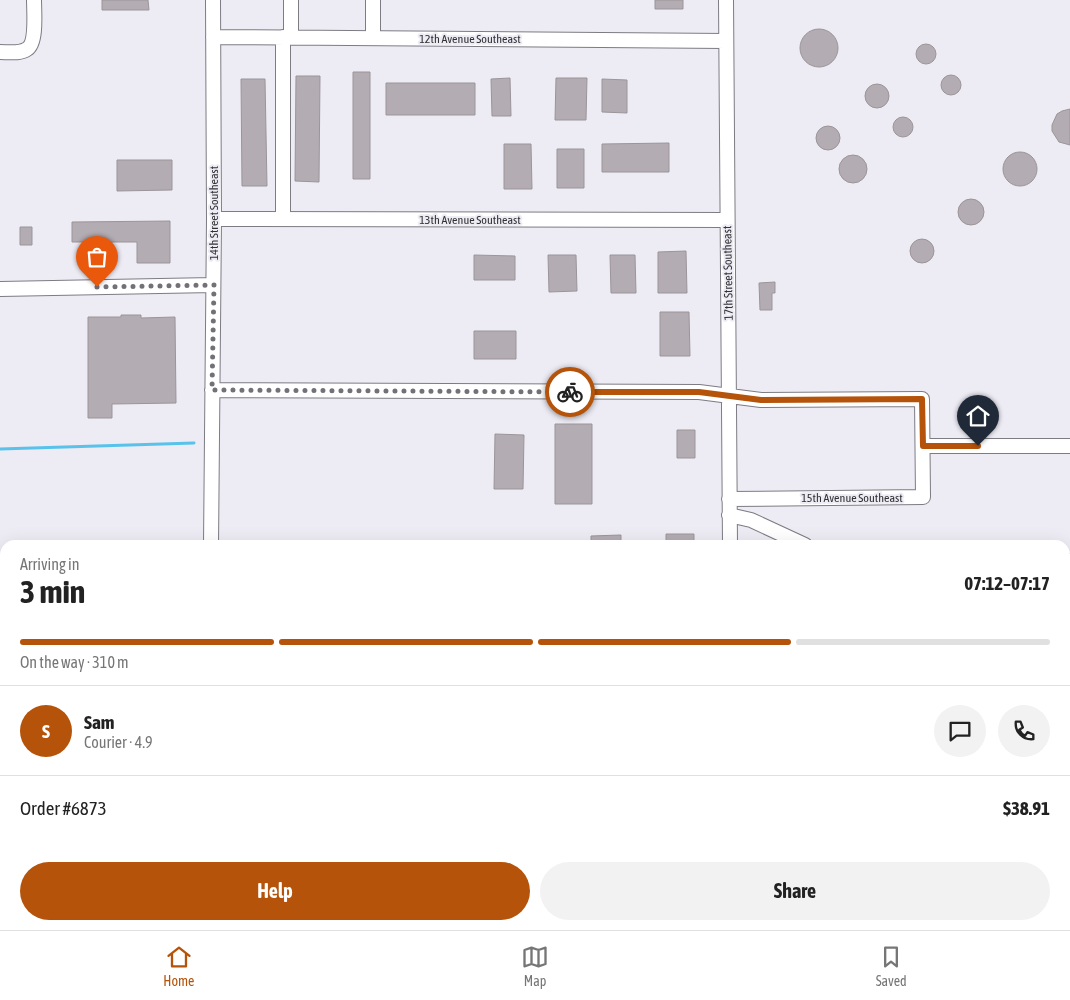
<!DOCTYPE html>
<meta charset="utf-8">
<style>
body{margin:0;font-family:"Asap Condensed",sans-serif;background:#f2f2f2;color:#222;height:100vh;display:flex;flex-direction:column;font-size:19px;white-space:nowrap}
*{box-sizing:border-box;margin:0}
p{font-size:16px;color:#767676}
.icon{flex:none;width:28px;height:28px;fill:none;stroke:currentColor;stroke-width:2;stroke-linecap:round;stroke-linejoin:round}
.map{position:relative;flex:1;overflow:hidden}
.details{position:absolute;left:0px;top:540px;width:1070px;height:390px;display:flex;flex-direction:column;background:#fff;border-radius:15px 15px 0 0;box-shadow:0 5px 20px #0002}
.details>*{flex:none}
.pin{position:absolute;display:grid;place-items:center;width:42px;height:42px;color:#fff;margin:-51px -21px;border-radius:50% 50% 50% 0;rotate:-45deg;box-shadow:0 0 5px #0007}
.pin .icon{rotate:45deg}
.courier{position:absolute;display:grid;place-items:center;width:50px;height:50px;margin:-25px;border:4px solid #b45309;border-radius:50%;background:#fff;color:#222;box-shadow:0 1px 6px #0007}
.headline em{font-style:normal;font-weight:700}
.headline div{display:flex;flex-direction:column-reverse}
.headline{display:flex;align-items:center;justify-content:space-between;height:85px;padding:0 20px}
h1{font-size:32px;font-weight:700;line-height:38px}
.bar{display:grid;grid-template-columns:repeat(4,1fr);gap:8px 5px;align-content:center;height:60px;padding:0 20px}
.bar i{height:6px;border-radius:4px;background:#e0e0e0}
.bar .on{background:#b45309}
.bar p{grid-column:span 4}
.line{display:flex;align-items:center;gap:12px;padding:0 20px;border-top:1px solid #e0e0e0}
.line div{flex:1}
.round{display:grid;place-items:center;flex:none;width:52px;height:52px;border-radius:26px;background:#f2f2f2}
.action{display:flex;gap:10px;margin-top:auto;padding:10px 20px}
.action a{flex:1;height:58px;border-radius:30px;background:#b45309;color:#fff;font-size:20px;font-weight:700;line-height:58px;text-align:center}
.action a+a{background:#f2f2f2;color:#222}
.tabs{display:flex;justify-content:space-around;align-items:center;height:70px;border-top:1px solid #e0e0e0;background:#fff;font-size:14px;color:#767676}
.tabs a{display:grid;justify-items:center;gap:2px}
.tabs .on{color:#b45309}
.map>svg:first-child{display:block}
.green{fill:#f8c9d2}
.water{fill:url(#water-waves)}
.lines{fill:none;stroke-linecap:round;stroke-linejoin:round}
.stream{stroke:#59c2ea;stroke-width:3}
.building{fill:#b3acb2;stroke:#9b959a}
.minor-casing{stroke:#7d7c83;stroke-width:16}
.path{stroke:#9f9ea4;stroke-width:2;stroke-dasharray:2.5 4;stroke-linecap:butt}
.minor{stroke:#fff;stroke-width:14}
.done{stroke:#737177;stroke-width:5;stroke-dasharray:0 9}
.route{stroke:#b45309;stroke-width:6}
.labels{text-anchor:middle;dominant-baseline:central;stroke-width:4;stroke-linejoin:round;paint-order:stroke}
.street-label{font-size:12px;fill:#313033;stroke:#edebf4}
</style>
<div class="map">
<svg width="1070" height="930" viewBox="0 0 1070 930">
<defs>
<pattern id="water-waves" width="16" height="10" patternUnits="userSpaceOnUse" patternTransform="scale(1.25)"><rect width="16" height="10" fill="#59c2ea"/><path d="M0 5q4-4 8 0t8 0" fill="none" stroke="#4a9ebe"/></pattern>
</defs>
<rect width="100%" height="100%" fill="#edebf4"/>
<!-- green -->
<path class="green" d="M 1065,623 L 1070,623 L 1070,930 L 755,930 L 755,925 L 1065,925 Z
M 234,925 L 726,925 L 726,930 L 234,930 Z"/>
<!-- water -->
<path class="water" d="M 0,593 L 5,593 L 5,783 L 0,783 Z
M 0,815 L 5,815 L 5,925 L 53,925 L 53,930 L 0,930 Z"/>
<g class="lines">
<!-- stream -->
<path class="stream" d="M 0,449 L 194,443"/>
</g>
<!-- building -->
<path class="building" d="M 102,0 L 148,0 L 149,10 L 102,10 Z
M 655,0 L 683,0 L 683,9 L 655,9 Z
M800 48a19 19 0 1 1 38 0a19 19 0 1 1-38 0Z
M916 54a10 10 0 1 1 20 0a10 10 0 1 1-20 0Z
M 353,72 L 370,72 L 370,179 L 353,179 Z
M941 85a10 10 0 1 1 20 0a10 10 0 1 1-20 0Z
M 296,76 L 320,76 L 319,182 L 295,181 Z
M 510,78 L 511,116 L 492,116 L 491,79 Z
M 556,78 L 587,78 L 586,120 L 555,120 Z
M 241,79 L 265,79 L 267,186 L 242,186 Z
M 602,79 L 627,80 L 627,113 L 602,112 Z
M 386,83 L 475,83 L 475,115 L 386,115 Z
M865 96a12 12 0 1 1 24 0a12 12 0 1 1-24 0Z
M 1070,109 L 1070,145 L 1059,142 L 1052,131 L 1052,125 L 1057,114 L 1062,111 Z
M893 127a10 10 0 1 1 20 0a10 10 0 1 1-20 0Z
M816 138a12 12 0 1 1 24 0a12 12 0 1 1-24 0Z
M 669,143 L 669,172 L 602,172 L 602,144 Z
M 504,144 L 531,144 L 532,189 L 504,189 Z
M 557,149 L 584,149 L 584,188 L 557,188 Z
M1003 169a17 17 0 1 1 34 0a17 17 0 1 1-34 0Z
M839 169a14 14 0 1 1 28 0a14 14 0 1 1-28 0Z
M 117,160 L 172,160 L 172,190 L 117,191 Z
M958 212a13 13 0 1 1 26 0a13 13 0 1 1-26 0Z
M 170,221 L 170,263 L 137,263 L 137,242 L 72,242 L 72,222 Z
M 20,227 L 32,227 L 32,245 L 20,245 Z
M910 251a12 12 0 1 1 24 0a12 12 0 1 1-24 0Z
M 686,251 L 687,293 L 658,293 L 658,252 Z
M 474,255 L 515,256 L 515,280 L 474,280 Z
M 548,255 L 576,255 L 577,291 L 549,292 Z
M 610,255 L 635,255 L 636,293 L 611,293 Z
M 775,282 L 775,293 L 772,293 L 772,310 L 760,310 L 759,283 Z
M 660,312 L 689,312 L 690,356 L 660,356 Z
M 121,315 L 141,315 L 141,318 L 175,317 L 176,403 L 112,404 L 112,418 L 88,418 L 88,317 L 121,317 Z
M 474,331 L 516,331 L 516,359 L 474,359 Z
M 555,424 L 592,424 L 592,504 L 555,504 Z
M 677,430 L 695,430 L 695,458 L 677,458 Z
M 495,434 L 524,435 L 523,489 L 494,489 Z
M 666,534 L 694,534 L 694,545 L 666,545 Z
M 621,535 L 621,545 L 591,545 L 591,536 Z"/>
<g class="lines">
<defs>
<path id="minor" d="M 373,0 L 373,38
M 726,0 L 730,545
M 213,37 L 726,41
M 283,37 L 283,219
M 291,37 L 291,0
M 0,52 C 8,52 20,54 27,49 C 37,43 34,11 34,0
M 214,219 L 727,220
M 0,289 L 213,285
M 212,390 L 699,392 L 761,400 L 922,399 L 923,497 L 729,499
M 923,446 L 1070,446
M 729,515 L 751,520 L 805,545
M 211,545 L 214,219 L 213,0
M 1065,561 L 1070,561
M 733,925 L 733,930"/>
</defs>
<!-- minor casing -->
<use href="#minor" class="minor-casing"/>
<!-- path -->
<path class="path" d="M 0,568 L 5,569
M 341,925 L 341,930
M 66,930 L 67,925
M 593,930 L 593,925"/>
<!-- minor -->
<use href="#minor" class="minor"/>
</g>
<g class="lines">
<!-- done -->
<path class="done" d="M 97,287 L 214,285 L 212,390 L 570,392"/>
<!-- route -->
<path class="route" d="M 570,392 L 699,392 L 761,400 L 922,399 L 923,446 L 978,446"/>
</g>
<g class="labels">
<!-- street labels -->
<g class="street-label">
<text x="470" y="39">12th Avenue Southeast</text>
<text transform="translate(214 213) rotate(-90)">14th Street Southeast</text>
<text x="470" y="220">13th Avenue Southeast</text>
<text transform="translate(728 273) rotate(-91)">17th Street Southeast</text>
<text x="852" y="498">15th Avenue Southeast</text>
</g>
</g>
</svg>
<div class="pin" style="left:97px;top:287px;background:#ea580c"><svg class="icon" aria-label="bag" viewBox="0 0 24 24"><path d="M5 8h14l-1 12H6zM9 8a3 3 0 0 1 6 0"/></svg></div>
<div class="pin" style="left:978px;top:446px;background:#1f2937"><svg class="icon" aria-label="home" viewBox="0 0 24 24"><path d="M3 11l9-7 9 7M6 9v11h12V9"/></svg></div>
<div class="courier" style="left:570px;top:392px"><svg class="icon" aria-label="bike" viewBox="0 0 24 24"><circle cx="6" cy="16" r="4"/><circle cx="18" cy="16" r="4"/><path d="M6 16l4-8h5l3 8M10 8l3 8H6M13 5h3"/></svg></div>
<section class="details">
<div class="headline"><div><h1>3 min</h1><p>Arriving in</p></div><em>07:12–07:17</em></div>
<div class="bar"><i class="on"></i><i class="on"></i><i class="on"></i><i></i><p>On the way · 310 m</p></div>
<div class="line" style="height:90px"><b class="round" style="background:#b45309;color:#fff">S</b><div><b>Sam</b><p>Courier · 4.9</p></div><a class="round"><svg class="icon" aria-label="chat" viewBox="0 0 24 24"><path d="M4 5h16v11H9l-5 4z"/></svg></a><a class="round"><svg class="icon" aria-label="phone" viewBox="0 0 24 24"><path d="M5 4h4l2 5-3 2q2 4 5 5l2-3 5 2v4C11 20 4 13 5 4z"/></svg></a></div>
<div class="line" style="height:65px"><div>Order #6873</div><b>$38.91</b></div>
<div class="action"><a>Help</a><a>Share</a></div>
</section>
</div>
<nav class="tabs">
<a class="on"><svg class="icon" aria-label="home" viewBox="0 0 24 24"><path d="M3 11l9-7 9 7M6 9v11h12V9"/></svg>Home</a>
<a><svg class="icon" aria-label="map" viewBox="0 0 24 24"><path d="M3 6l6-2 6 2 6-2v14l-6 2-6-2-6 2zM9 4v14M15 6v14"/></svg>Map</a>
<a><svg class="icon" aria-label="saved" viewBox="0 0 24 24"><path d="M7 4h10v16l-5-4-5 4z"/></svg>Saved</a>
</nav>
